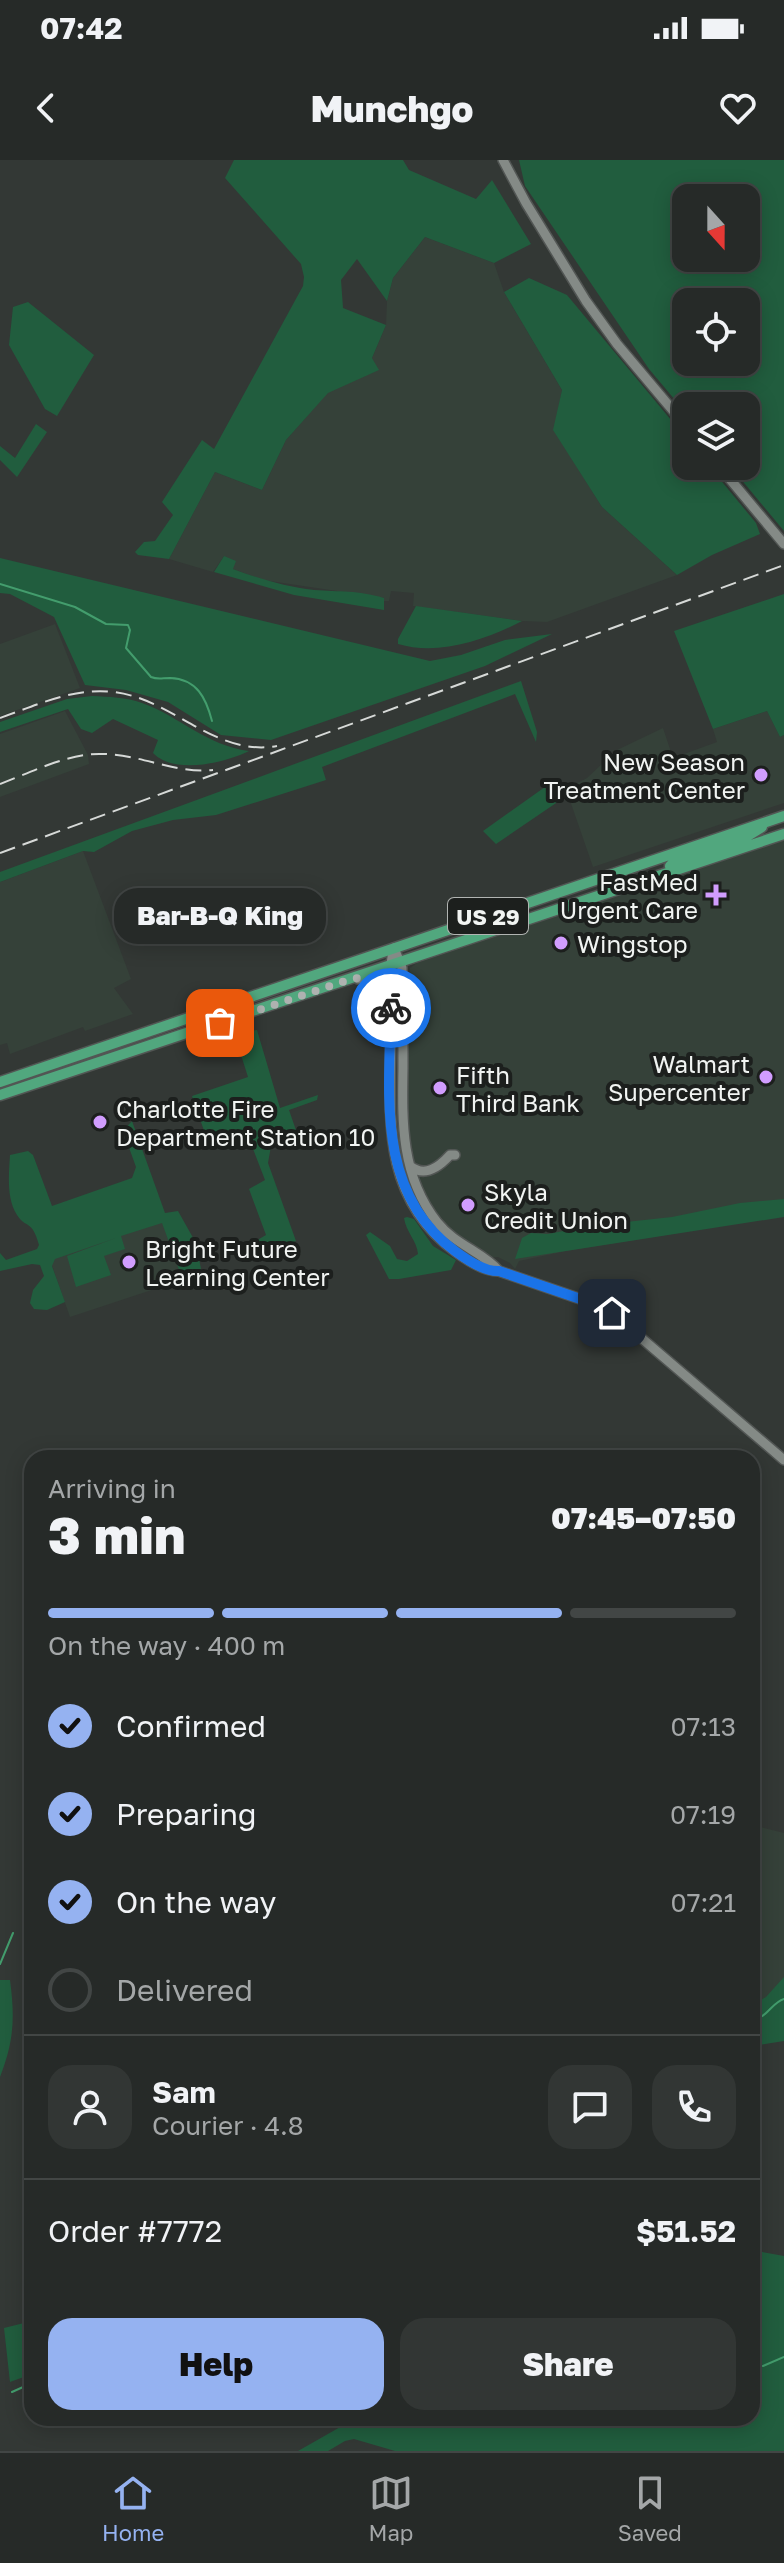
<!DOCTYPE html>
<meta charset="utf-8">
<style>
body{margin:0;font-family:"Golos Text",sans-serif;background:#323634;color:#f1f3f6;height:100vh;display:flex;flex-direction:column;font-size:30px;white-space:nowrap}
*{box-sizing:border-box;margin:0}
p{font-size:26px;color:#a4a7a8}
.icon{flex:none;width:44px;height:44px;fill:none;stroke:currentColor;stroke-width:2;stroke-linecap:round;stroke-linejoin:round}
.map{position:relative;flex:1;overflow:hidden}
.details{position:absolute;left:24px;top:1290px;width:736px;height:976px;display:flex;flex-direction:column;background:#262a28;border-radius:24px;box-shadow:0 4px 20px #0003,0 0 0 2px #424645}
.details>*{flex:none}
.needle{width:52px;rotate:159deg}
.fabs{position:absolute;left:672px;top:24px;display:grid;gap:16px}
.fabs a{display:grid;place-items:center;width:88px;height:88px;border-radius:16px;background:#262a28;box-shadow:0 4px 20px #0003,0 0 0 2px #424645;font-size:40px}
.pin{position:absolute;display:grid;place-items:center;width:68px;height:68px;color:#fff;margin:-34px;border-radius:16px;box-shadow:0 4px 12px #0006}
.courier{position:absolute;display:grid;place-items:center;width:80px;height:80px;margin:-40px;border:6px solid #1a73e8;border-radius:50%;background:#fff;color:#222;box-shadow:0 2px 10px #0007}
.bubble{position:absolute;height:56px;border-radius:24px;background:#262a28;box-shadow:0 4px 20px #0003,0 0 0 2px #424645;font-size:26px;font-weight:800;line-height:56px;text-align:center}
.overview em{font-style:normal;font-weight:800}
.overview div{display:flex;flex-direction:column-reverse}
.overview{display:flex;align-items:center;justify-content:space-between;height:136px;padding:0 24px}
h1{font-size:52px;font-weight:800;line-height:60px}
.bar{display:grid;grid-template-columns:repeat(4,1fr);gap:12px 8px;align-content:center;height:96px;padding:0 24px}
.bar i{height:10px;border-radius:6px;background:#424645}
.bar .on{background:#95b2f1}
.bar p{grid-column:span 4}
.line{display:flex;align-items:center;gap:20px;padding:0 24px;border-top:2px solid #424645}
.line div{flex:1}
.round{display:grid;place-items:center;flex:none;width:84px;height:84px;border-radius:24px;background:#323634}
ol{padding:0 24px;list-style:none}
li{display:flex;align-items:center;gap:24px;height:88px}
li p{margin-inline-start:auto}
li .icon{padding:8px;border-radius:50%;background:#95b2f1;color:#111;stroke-width:4}
li:last-child{color:#a4a7a8}
li i{width:44px;height:44px;border:4px solid #424645;border-radius:50%}
.cta{display:flex;gap:16px;margin-top:auto;padding:16px 24px}
.cta a{flex:1;height:92px;border-radius:24px;background:#95b2f1;color:#111;font-size:32px;font-weight:800;line-height:92px;text-align:center}
.cta a+a{background:#323634;color:#f1f3f6}
.status{display:flex;justify-content:space-between;align-items:center;height:56px;padding:0 40px;background:#262a28;direction:ltr}
.status svg{height:22px;fill:currentColor}
header{display:flex;justify-content:space-between;align-items:center;height:104px;padding:0 24px;background:#262a28;font-size:36px;font-weight:800}
.menu{display:flex;justify-content:space-around;align-items:center;height:112px;border-top:2px solid #424645;background:#262a28;font-size:22px;color:#a4a7a8}
.menu a{display:grid;justify-items:center;gap:4px}
.menu .on{color:#95b2f1}
.map>svg:first-child{display:block}
.built{fill:#354139}
.green{fill:#215d3e;fill-rule:evenodd}
.lines{fill:none;stroke-linecap:round;stroke-linejoin:round}
.stream{stroke:#439d6d;stroke-width:2}
.secondary-casing{stroke:#525654;stroke-width:12}
.primary-casing{stroke:#525654;stroke-width:13}
.secondary{stroke:#848a86;stroke-width:9}
.primary{stroke:#51a77e;stroke-width:10}
.rail{stroke:#d6d9d7;stroke-width:2;stroke-dasharray:16 8;stroke-linecap:butt}
.done{stroke:#aeb2b0;stroke-width:8;stroke-dasharray:0 14.4}
.route{stroke:#1a73e8;stroke-width:10}
.poi-dot{fill:#d19dfe;stroke:#1c1f1d;stroke-width:3}
.labels{text-anchor:middle;dominant-baseline:central;stroke-width:8;stroke-linejoin:round;paint-order:stroke}
.shield{fill:#1c1f1d;stroke:#b1b4b2;stroke-width:2}
.shield-label{font-size:22px;font-weight:bold;fill:#f1f4f2}
.poi-label{font-size:24px;fill:#f1f4f2;stroke:#1c1f1d;text-anchor:start}
</style>
<div class="status"><b>07:42</b><svg viewBox="0 0 49 12"><path d="M0 12V9h3v3zM5 12V6h3v6zM10 12V3h3v9zM15 12V0h3v12zM26 1h20v11H26zM47 4h2v5h-2z"/></svg></div>
<header><svg class="icon" aria-label="back" viewBox="0 0 24 24"><path d="M15 5l-7 7 7 7"/></svg>Munchgo<svg class="icon" aria-label="heart" viewBox="0 0 24 24"><path d="M12 20l-8-8c-3-5 5-10 8-4 3-6 11-1 8 4z"/></svg></header>
<div class="map">
<svg width="784" height="2291" viewBox="0 0 784 2291">
<rect width="100%" height="100%" fill="#333835"/>
<!-- built -->
<path class="built" d="M 425,77 L 494,103 L 504,132 L 562,230 L 554,270 L 602,347 L 677,415 L 547,462 L 522,461 L 413,446 L 414,433 L 391,431 L 389,441 L 384,441 L 384,438 L 263,420 L 233,409 L 224,396 L 213,412 L 169,399 L 215,312 L 262,330 L 286,280 L 328,232 L 378,210 L 372,198 L 386,165 L 387,141 L 393,118 Z
M 55,464 L 80,528 L 0,556 L 0,484 Z
M 65,551 L 88,595 L 89,604 L 0,637 L 0,574 Z
M 767,551 L 780,577 L 784,575 L 784,643 L 593,707 L 566,629 L 587,618 L 617,590 L 663,568 L 673,598 L 717,582 L 713,569 Z
M 784,680 L 784,1056 L 566,1091 L 519,1101 L 515,1109 L 510,1103 L 498,1097 L 488,1098 L 455,1075 L 426,1039 L 410,996 L 406,963 L 410,808 L 417,803 Z
M 83,691 L 131,819 L 114,828 L 133,854 L 85,871 L 83,867 L 10,894 L 7,883 L 0,885 L 0,722 Z
M 167,1058 L 188,1118 L 70,1157 L 49,1097 Z
M 752,1665 L 784,1673 L 784,1857 L 752,1861 Z"/>
<!-- green -->
<path class="green" d="M 234,0 L 403,0 L 409,10 L 476,39 L 492,20 L 531,84 L 494,103 L 425,77 L 393,118 L 387,141 L 357,99 L 341,120 L 343,148 L 386,165 L 372,198 L 379,210 L 328,233 L 286,280 L 262,330 L 215,312 L 169,399 L 138,395 L 135,392 L 144,382 L 155,381 L 173,355 L 162,342 L 202,280 L 214,289 L 303,126 L 304,117 L 301,104 L 225,18 Z
M 519,0 L 784,0 L 784,371 L 730,306 L 746,306 L 746,246 L 686,246 L 686,253 L 649,209 L 525,26 ZM 686,38 L 746,38 L 746,98 L 686,98 ZM 686,142 L 746,142 L 746,202 L 686,202 Z
M 529,118 L 567,135 L 686,278 L 686,306 L 709,306 L 756,363 L 760,374 L 712,395 L 677,415 L 602,347 L 553,270 L 562,230 L 504,132 Z
M 28,142 L 94,195 L 57,256 L 45,249 L 9,185 L 13,147 Z
M 36,264 L 47,272 L 17,317 L 0,300 L 0,286 L 15,298 Z
M 224,396 L 236,401 L 233,409 C 260,419 286,427 314,430 C 341,432 357,430 384,438 L 384,450 L 294,435 L 214,412 Z
M 0,398 L 430,501 L 461,495 L 505,480 L 552,474 L 485,506 L 271,580 L 221,575 L 168,542 L 126,530 L 85,525 L 54,457 L 10,434 L 0,433 Z
M 784,434 L 784,575 L 780,577 L 767,551 L 713,569 L 674,471 Z
M 416,446 L 522,461 C 486,480 438,496 398,484 L 398,479 Z
M 521,521 L 537,572 L 536,582 L 515,534 L 322,607 L 326,620 L 216,655 L 173,660 L 132,671 L 94,692 L 83,691 L 0,722 L 0,712 Z
M 92,536 C 109,537 126,537 142,543 C 181,557 205,585 249,591 C 225,603 174,615 153,593 L 158,580 L 113,559 L 92,573 L 81,569 L 68,549 L 0,572 L 0,562 L 67,539 Z
M 552,622 L 562,639 L 496,684 L 483,671 Z
M 257,870 L 280,948 L 318,935 L 317,940 L 289,950 L 298,976 L 271,986 L 268,1003 L 296,1081 L 250,1097 L 249,1085 L 266,1075 L 249,1029 L 265,1020 L 250,981 L 234,976 L 210,988 L 192,936 L 248,917 L 234,873 Z
M 132,961 L 165,1053 L 178,1051 L 196,1083 L 201,1109 L 184,1116 L 181,1115 L 162,1063 L 121,1076 L 125,1089 L 104,1096 L 111,1115 L 76,1127 L 67,1096 L 116,1078 L 55,1099 L 52,1106 L 65,1142 L 47,1150 L 34,1149 L 30,1143 L 33,1130 L 44,1116 L 40,1105 L 32,1104 L 0,1111 L 0,1093 L 6,1100 L 37,1089 L 39,1085 C 32,1059 26,1069 17,1055 C 6,1038 9,1013 10,995 L 28,991 L 33,995 L 52,1046 L 132,1018 L 136,1007 L 123,971 Z
M 784,1039 L 784,1057 L 515,1099 L 522,1078 L 531,1073 L 548,1074 L 589,1066 L 672,1057 L 740,1043 Z
M 407,1057 L 414,1059 L 433,1086 L 456,1100 L 451,1110 L 399,1119 L 389,1119 L 366,1075 L 370,1072 L 390,1086 L 397,1099 L 407,1101 L 418,1094 C 417,1081 406,1072 404,1058 Z
M 784,1817 L 784,1881 L 752,1886 L 752,1845 L 766,1837 Z
M 0,1820 L 10,1820 C 15,1858 14,1881 0,1917 Z
M 752,2090 L 784,2096 L 784,2291 L 395,2291 L 354,2279 L 345,2281 L 328,2291 L 298,2291 L 356,2258 L 752,2258 Z
M 32,2161 L 32,2214 L 10,2222 L 4,2168 Z"/>
<g class="lines">
<!-- stream -->
<path class="stream" d="M 0,424 L 75,447 L 106,464 L 128,465 L 130,470 L 126,488 L 151,517 C 158,520 162,518 170,518 C 197,519 206,538 212,561
M 0,1804 L 13,1773
M 752,1859 C 767,1859 771,1843 784,1839
M 763,2206 L 784,2197
M 12,2232 L 32,2223"/>
<defs>
<path id="secondary" d="M 503,0 L 526,43 L 586,141 L 617,184 L 686,266
M 719,306 L 784,384
M 394,788 C 387,814 391,846 391,873 C 390,955 380,1037 456,1092 C 467,1100 485,1112 499,1111 L 595,1144 L 612,1153 L 784,1300
M 394,788 L 402,808 C 403,842 403,875 403,908 C 402,963 401,1016 437,1062 C 455,1085 483,1092 499,1111
M 358,819 C 373,817 384,819 390,835
M 410,1006 C 425,1018 439,1007 450,995 L 455,995"/>
<path id="primary" d="M 671,712 L 670,706 L 674,702 L 746,677 L 762,667
M 0,922 L 784,656
M 0,935 L 784,674"/>
</defs>
<!-- secondary casing -->
<use href="#secondary" class="secondary-casing"/>
<!-- primary casing -->
<use href="#primary" class="primary-casing"/>
<!-- secondary -->
<use href="#secondary" class="secondary"/>
<!-- primary -->
<use href="#primary" class="primary"/>
<!-- rail -->
<path class="rail" d="M 0,558 C 37,545 74,527 114,532 C 173,539 215,597 277,586
M 0,624 C 32,612 68,593 102,594 C 140,594 175,614 213,610
M 0,693 L 784,405"/>
</g>
<g class="lines">
<!-- done -->
<path class="done" d="M 220,863 L 354,818 C 379,820 388,817 391,848"/>
<!-- route -->
<path class="route" d="M 391,848 C 389,934 376,1033 455,1091 C 467,1100 485,1112 499,1111 L 595,1144 L 612,1153"/>
</g>
<!-- markers -->
<g class="poi-dot">
<circle cx="761" cy="615" r="8"/>
<path d="M712 723h8v8h8v8h-8v8h-8v-8h-8v-8h8z"/>
<circle cx="561" cy="783" r="8"/>
<circle cx="766" cy="917" r="8"/>
<circle cx="440" cy="928" r="8"/>
<circle cx="100" cy="962" r="8"/>
<circle cx="468" cy="1045" r="8"/>
<circle cx="129" cy="1102" r="8"/>
</g>
<g class="labels">
<!-- shield labels -->
<rect class="shield" x="448" y="738" width="80" height="36" rx="6"/>
<g class="shield-label">
<text x="488" y="756">US 29</text>
</g>
<!-- poi labels -->
<g class="poi-label">
<text x="745" y="601" text-anchor="end">New Season<tspan x="745" dy="28">Treatment Center</tspan></text>
<text x="698" y="721" text-anchor="end">FastMed<tspan x="698" dy="28">Urgent Care</tspan></text>
<text x="577" y="783">Wingstop</text>
<text x="750" y="903" text-anchor="end">Walmart<tspan x="750" dy="28">Supercenter</tspan></text>
<text x="456" y="914">Fifth<tspan x="456" dy="28">Third Bank</tspan></text>
<text x="116" y="948">Charlotte Fire<tspan x="116" dy="28">Department Station 10</tspan></text>
<text x="484" y="1031">Skyla<tspan x="484" dy="28">Credit Union</tspan></text>
<text x="145" y="1088">Bright Future<tspan x="145" dy="28">Learning Center</tspan></text>
</g>
</g>
</svg>
<div class="fabs">
<a><svg class="needle" viewBox="-14 -14 28 28"><path d="M0-13l5 13h-10z" fill="#e53935"/><path d="M0 13l5-13h-10z" fill="#a4a7a8"/></svg></a>
<a><svg class="icon" aria-label="locate" viewBox="0 0 24 24"><circle cx="12" cy="12" r="6"/><path d="M12 2v4M12 18v4M2 12h4M18 12h4"/></svg></a>
<a><svg class="icon" aria-label="layers" viewBox="0 0 24 24"><path d="M12 4l9 5-9 5-9-5zM3 14l9 5 9-5"/></svg></a>
</div>
<div class="pin" style="left:220px;top:863px;background:#ea580c"><svg class="icon" aria-label="bag" viewBox="0 0 24 24"><path d="M5 8h14l-1 12H6zM9 8a3 3 0 0 1 6 0"/></svg></div>
<div class="pin" style="left:612px;top:1153px;background:#1f2937"><svg class="icon" aria-label="home" viewBox="0 0 24 24"><path d="M3 11l9-7 9 7M6 9v11h12V9"/></svg></div>
<div class="courier" style="left:391px;top:848px"><svg class="icon" aria-label="bike" viewBox="0 0 24 24"><circle cx="6" cy="16" r="4"/><circle cx="18" cy="16" r="4"/><path d="M6 16l4-8h5l3 8M10 8l3 8H6M13 5h3"/></svg></div>
<div class="bubble" style="left:114px;top:728px;width:212px">Bar-B-Q King</div>
<section class="details">
<div class="overview"><div><h1>3 min</h1><p>Arriving in</p></div><em>07:45–07:50</em></div>
<div class="bar"><i class="on"></i><i class="on"></i><i class="on"></i><i></i><p>On the way · 400 m</p></div>
<ol>
<li><svg class="icon" aria-label="check" viewBox="0 0 24 24"><path d="M5 12l5 5 9-10"/></svg>Confirmed<p>07:13</p></li>
<li><svg class="icon" aria-label="check" viewBox="0 0 24 24"><path d="M5 12l5 5 9-10"/></svg>Preparing<p>07:19</p></li>
<li><svg class="icon" aria-label="check" viewBox="0 0 24 24"><path d="M5 12l5 5 9-10"/></svg>On the way<p>07:21</p></li>
<li><i></i>Delivered</li>
</ol>
<div class="line" style="height:144px"><a class="round"><svg class="icon" aria-label="person" viewBox="0 0 24 24"><circle cx="12" cy="8" r="4"/><path d="M4 21q1-7 8-7t8 7"/></svg></a><div><b>Sam</b><p>Courier · 4.8</p></div><a class="round"><svg class="icon" aria-label="chat" viewBox="0 0 24 24"><path d="M4 5h16v11H9l-5 4z"/></svg></a><a class="round"><svg class="icon" aria-label="phone" viewBox="0 0 24 24"><path d="M5 4h4l2 5-3 2q2 4 5 5l2-3 5 2v4C11 20 4 13 5 4z"/></svg></a></div>
<div class="line" style="height:104px"><div>Order #7772</div><b>$51.52</b></div>
<div class="cta"><a>Help</a><a>Share</a></div>
</section>
</div>
<nav class="menu">
<a class="on"><svg class="icon" aria-label="home" viewBox="0 0 24 24"><path d="M3 11l9-7 9 7M6 9v11h12V9"/></svg>Home</a>
<a><svg class="icon" aria-label="map" viewBox="0 0 24 24"><path d="M3 6l6-2 6 2 6-2v14l-6 2-6-2-6 2zM9 4v14M15 6v14"/></svg>Map</a>
<a><svg class="icon" aria-label="saved" viewBox="0 0 24 24"><path d="M7 4h10v16l-5-4-5 4z"/></svg>Saved</a>
</nav>
